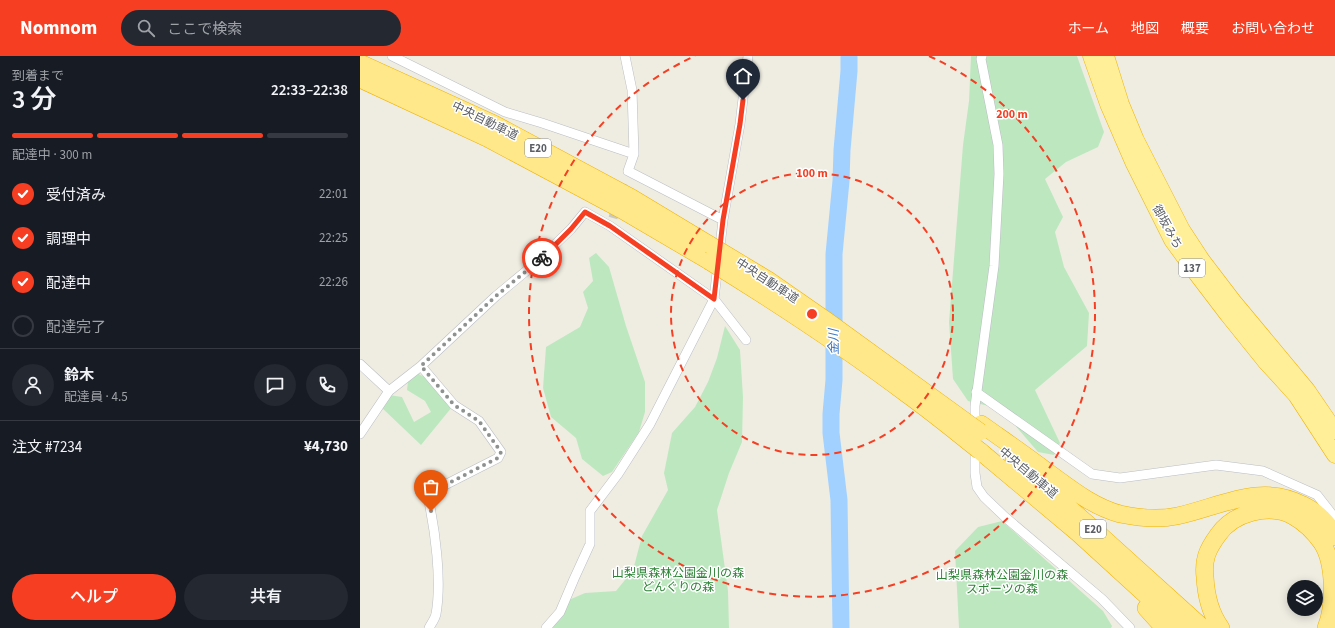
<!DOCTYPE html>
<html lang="ja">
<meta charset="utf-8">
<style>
body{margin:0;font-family:"Source Sans 3","Noto Sans JP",sans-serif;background:#242831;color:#f1f3f6;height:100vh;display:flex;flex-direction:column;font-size:15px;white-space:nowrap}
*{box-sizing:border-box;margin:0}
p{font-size:13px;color:#9ea1a6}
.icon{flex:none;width:22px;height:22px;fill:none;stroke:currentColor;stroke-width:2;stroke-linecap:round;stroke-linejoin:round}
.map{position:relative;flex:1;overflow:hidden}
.sheet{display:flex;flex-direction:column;background:#171b24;width:360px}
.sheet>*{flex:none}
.tools{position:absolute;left:927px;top:524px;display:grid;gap:8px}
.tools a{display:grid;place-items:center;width:36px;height:36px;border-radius:50%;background:#171b24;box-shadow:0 2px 10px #0003;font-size:20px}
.pin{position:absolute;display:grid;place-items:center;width:34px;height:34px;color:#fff;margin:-41px -17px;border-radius:50% 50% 50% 0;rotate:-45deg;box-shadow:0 0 4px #0007}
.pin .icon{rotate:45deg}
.courier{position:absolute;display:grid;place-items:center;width:40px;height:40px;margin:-20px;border:3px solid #f53e22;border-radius:50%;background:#fff;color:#222;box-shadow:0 1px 5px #0007}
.overview em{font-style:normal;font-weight:600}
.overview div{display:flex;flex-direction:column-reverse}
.overview{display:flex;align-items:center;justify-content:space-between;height:68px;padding:0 12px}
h1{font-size:26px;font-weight:600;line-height:30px}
.bar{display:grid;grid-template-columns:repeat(4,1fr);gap:6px 4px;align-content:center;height:48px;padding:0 12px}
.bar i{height:5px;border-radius:3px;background:#363941}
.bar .current{background:#f53e22}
.bar p{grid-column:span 4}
.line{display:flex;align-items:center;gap:10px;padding:0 12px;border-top:1px solid #363941}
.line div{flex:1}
.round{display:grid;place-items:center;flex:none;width:42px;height:42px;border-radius:21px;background:#242831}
ol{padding:0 12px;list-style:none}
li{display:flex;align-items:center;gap:12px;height:44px}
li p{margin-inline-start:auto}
li .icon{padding:4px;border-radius:50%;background:#f53e22;color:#fff;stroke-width:4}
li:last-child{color:#9ea1a6}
li i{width:22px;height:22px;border:2px solid #363941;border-radius:50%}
.button{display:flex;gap:8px;margin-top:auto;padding:8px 12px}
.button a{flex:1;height:46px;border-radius:24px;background:#f53e22;color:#fff;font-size:16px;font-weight:600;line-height:46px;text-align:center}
.button a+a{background:#242831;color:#f1f3f6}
header{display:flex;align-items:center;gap:24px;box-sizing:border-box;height:56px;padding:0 20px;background:#f53e22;color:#fff}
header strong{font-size:19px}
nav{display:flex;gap:22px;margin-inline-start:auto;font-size:14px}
.search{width:280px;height:36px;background:#242831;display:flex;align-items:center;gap:10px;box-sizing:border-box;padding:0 14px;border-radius:22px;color:#9ea1a6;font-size:15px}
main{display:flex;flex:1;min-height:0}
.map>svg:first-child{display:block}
.green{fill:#bde8bf}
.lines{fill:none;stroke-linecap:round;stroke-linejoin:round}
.river{stroke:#a2d1ff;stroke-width:17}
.minor-tunnel{stroke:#cacac3;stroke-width:9;stroke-dasharray:9 4.5;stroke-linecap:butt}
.minor-casing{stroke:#babdc3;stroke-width:10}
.trunk-casing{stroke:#f1b300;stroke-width:17}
.motorway-casing{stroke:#f1b300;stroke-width:18}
.minor{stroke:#fff;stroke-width:9}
.trunk{stroke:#ffef98;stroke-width:16}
.motorway{stroke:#ffe889;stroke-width:17}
.motorway-bridge-casing{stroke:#f1b300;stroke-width:18;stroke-linecap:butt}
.motorway-bridge{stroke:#ffe889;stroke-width:17}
.done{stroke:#8f9191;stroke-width:4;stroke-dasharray:0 7.2}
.route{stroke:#f53e22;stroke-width:5}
.ring{fill:none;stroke:#f53e22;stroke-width:2;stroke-dasharray:7 5}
.labels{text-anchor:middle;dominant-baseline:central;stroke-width:3;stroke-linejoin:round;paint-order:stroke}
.shield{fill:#fff;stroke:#8c8f93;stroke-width:1}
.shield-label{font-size:11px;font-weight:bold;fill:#5b5f65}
.street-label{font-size:12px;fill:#5b5f65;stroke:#fff}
.park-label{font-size:12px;fill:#2d8236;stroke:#fff}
.water-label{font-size:13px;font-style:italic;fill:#3a75c2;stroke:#fff}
.centre{fill:#f53e22;stroke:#fff;stroke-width:2}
.ring-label{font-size:12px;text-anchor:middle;font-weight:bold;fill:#f53e22;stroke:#fff;stroke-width:3;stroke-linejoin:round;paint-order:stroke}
</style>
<header>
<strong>Nomnom</strong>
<div class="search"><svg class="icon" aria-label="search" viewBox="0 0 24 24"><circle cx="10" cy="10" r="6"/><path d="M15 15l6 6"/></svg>ここで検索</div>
<nav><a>ホーム</a><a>地図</a><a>概要</a><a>お問い合わせ</a></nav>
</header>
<main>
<section class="sheet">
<div class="overview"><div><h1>3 分</h1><p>到着まで</p></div><em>22:33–22:38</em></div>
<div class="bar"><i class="current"></i><i class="current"></i><i class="current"></i><i></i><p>配達中 · 300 m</p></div>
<ol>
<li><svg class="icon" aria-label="check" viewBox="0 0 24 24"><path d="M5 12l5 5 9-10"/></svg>受付済み<p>22:01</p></li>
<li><svg class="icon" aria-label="check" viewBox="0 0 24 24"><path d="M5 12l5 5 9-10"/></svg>調理中<p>22:25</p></li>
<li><svg class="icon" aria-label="check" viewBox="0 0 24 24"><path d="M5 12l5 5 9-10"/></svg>配達中<p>22:26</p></li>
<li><i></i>配達完了</li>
</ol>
<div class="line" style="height:72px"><a class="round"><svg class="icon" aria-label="person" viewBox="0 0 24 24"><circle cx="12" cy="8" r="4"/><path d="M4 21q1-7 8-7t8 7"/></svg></a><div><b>鈴木</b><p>配達員 · 4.5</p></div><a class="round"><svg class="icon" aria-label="chat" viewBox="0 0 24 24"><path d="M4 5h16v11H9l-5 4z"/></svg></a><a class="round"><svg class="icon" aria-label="phone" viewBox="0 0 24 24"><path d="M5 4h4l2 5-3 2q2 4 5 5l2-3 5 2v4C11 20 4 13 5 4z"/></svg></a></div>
<div class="line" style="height:52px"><div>注文 #7234</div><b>¥4,730</b></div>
<div class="button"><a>ヘルプ</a><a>共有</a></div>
</section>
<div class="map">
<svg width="975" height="572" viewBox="0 0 975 572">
<rect width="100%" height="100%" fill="#efede2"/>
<!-- green -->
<path class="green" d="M 611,0 L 717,0 L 744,76 L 738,91 L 706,106 L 685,123 L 703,161 L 695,176 L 704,211 L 729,257 L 727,290 L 675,334 L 700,387 L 694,399 L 678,396 L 641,353 L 608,345 L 593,323 L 589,266 L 603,89 L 609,45 Z
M 236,197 L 249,211 L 266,270 L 285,326 L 285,356 L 279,376 L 252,416 L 243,420 L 222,403 L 216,382 L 191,361 L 183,332 L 186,291 L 220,271 L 228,252 L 223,236 L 233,225 L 229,202 Z
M 365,270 L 380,294 L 383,341 L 382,386 L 369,417 L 357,454 L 368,535 L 369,572 L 188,572 L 211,543 L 225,537 L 256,535 L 273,514 L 282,480 L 308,434 L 304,417 L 312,377 L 335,351 L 348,326 L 357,302 Z
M 57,317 L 66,322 L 92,351 L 61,389 L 21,351 L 29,339 L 42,341 L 54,366 L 71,356 L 65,345 L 47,334 L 48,325 Z
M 642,465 L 743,555 L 752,570 L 751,572 L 599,572 L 595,495 L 618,471 Z"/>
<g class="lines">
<!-- river -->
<path class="river" d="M 481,572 L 479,444 L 471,377 L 471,358 L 474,324 L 474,198 L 481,125 L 482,94 L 489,15 L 489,0"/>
<!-- minor-tunnel -->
<path class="minor-tunnel" d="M 253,162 L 264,124"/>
<defs>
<path id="minor" d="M 32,0 L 145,56 L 182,67 L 274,98
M 265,0 L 272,34 L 274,98 L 268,115 L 363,164
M 0,308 L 29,335
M 61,310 L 94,349 L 119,365 L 141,396 L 138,402 L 75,434 L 68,441 C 75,474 82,524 76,558 C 75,563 71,568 69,572
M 616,336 L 732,418 L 760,422 L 856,409 L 903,415 L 957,439 L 975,462
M 615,372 L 615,350 L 634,210 L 639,118 L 638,89 L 621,3 L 622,0
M 0,378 L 29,335 L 61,310 L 136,240 L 177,206 L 211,173 L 225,156 L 250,170 L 354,243 L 386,284
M 615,391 L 615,417 L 617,431 L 624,441 L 645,461 L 742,543 L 770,572
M 186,572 L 200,556 L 214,523 L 230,488 L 230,455 L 258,418 L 290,368 L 354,243 L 363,164 L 380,68 L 388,0"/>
<path id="trunk" d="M 731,0 L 748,48 L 774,108 L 812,184 L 836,217 L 868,259 L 905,305 L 936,339 L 975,399
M 746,0 L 761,48 L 776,84 L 822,174 L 841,203 L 873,245 L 947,334 L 975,375"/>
<path id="motorway" d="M 0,7 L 134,68 L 272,142 L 350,189
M 0,23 L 127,82 L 262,154 L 349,205
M 621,368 C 642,383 664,398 685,414 C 709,431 731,450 760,458 C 779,462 798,464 817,460 C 860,451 900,426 943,449 C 956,455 969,467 975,481
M 620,395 L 718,477 L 822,572
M 654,404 L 730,470 L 843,572
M 786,552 L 804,572
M 861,572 C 850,557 846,540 845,521 C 843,504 847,494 858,479 C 873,457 909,447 933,460 C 944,466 955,477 962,487 C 975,507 975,550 966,572"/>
</defs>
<!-- minor casing -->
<use href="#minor" class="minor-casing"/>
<!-- trunk casing -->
<use href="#trunk" class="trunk-casing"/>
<!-- motorway casing -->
<use href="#motorway" class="motorway-casing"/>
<!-- minor -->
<use href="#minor" class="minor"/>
<!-- trunk -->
<use href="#trunk" class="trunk"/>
<!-- motorway -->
<use href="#motorway" class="motorway"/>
<defs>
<path id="motorway-bridge" d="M 350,189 L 408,224 L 467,265 L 620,376
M 349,205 C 417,247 484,291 548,339 C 573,357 596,376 620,395"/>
</defs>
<!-- motorway-bridge casing -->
<use href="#motorway-bridge" class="motorway-bridge-casing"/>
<!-- motorway-bridge -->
<use href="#motorway-bridge" class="motorway-bridge"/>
</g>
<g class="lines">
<!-- done -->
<path class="done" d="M 71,455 L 68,441 L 75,434 L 138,402 L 141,396 L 119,365 L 94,349 L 61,310 L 136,240 L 182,202"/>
<!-- route -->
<path class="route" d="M 182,202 L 211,173 L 225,156 L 250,170 L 354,243 L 363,164 L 380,68 L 383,44"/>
</g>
<!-- distance rings -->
<g class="ring">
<circle cx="452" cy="258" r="141"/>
<path d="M569 0A283 283 0 1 1 335 0"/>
</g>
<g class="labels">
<!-- shield labels -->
<g class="shield">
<rect x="165" y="83" width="26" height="18" rx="3"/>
<rect x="819" y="203" width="26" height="18" rx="3"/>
<rect x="720" y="464" width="26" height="18" rx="3"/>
</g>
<g class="shield-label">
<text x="178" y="92">E20</text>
<text x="832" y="212">137</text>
<text x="733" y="473">E20</text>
</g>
<!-- street labels -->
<g class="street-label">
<text transform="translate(125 65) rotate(26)">中央自動車道</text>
<text transform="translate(807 171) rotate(61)">御坂みち</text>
<text transform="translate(407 225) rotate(33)">中央自動車道</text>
<text transform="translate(668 417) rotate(40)">中央自動車道</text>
</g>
<!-- park labels -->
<g class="park-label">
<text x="318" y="517">山梨県森林公園金川の森<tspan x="318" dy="14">どんぐりの森</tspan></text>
<text x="642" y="519">山梨県森林公園金川の森<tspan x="642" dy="14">スポーツの森</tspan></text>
</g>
<!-- water labels -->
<g class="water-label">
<text transform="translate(474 286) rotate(-90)">金川</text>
</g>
</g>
<circle cx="452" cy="258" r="6" class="centre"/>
<g class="ring-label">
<text x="652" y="62">200 m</text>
<text x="452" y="121">100 m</text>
</g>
</svg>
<div class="tools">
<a><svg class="icon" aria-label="layers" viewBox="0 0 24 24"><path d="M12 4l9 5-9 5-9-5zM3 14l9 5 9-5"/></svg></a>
</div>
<div class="pin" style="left:71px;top:455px;background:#ea580c"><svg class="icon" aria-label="bag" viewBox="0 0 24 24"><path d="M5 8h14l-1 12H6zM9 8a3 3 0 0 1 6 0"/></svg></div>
<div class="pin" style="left:383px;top:44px;background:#1f2937"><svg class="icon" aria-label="home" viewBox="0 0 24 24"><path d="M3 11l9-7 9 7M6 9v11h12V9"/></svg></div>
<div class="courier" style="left:182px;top:202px"><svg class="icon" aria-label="bike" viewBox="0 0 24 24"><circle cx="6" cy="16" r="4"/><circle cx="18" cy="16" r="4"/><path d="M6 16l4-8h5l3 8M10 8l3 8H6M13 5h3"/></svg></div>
</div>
</main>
